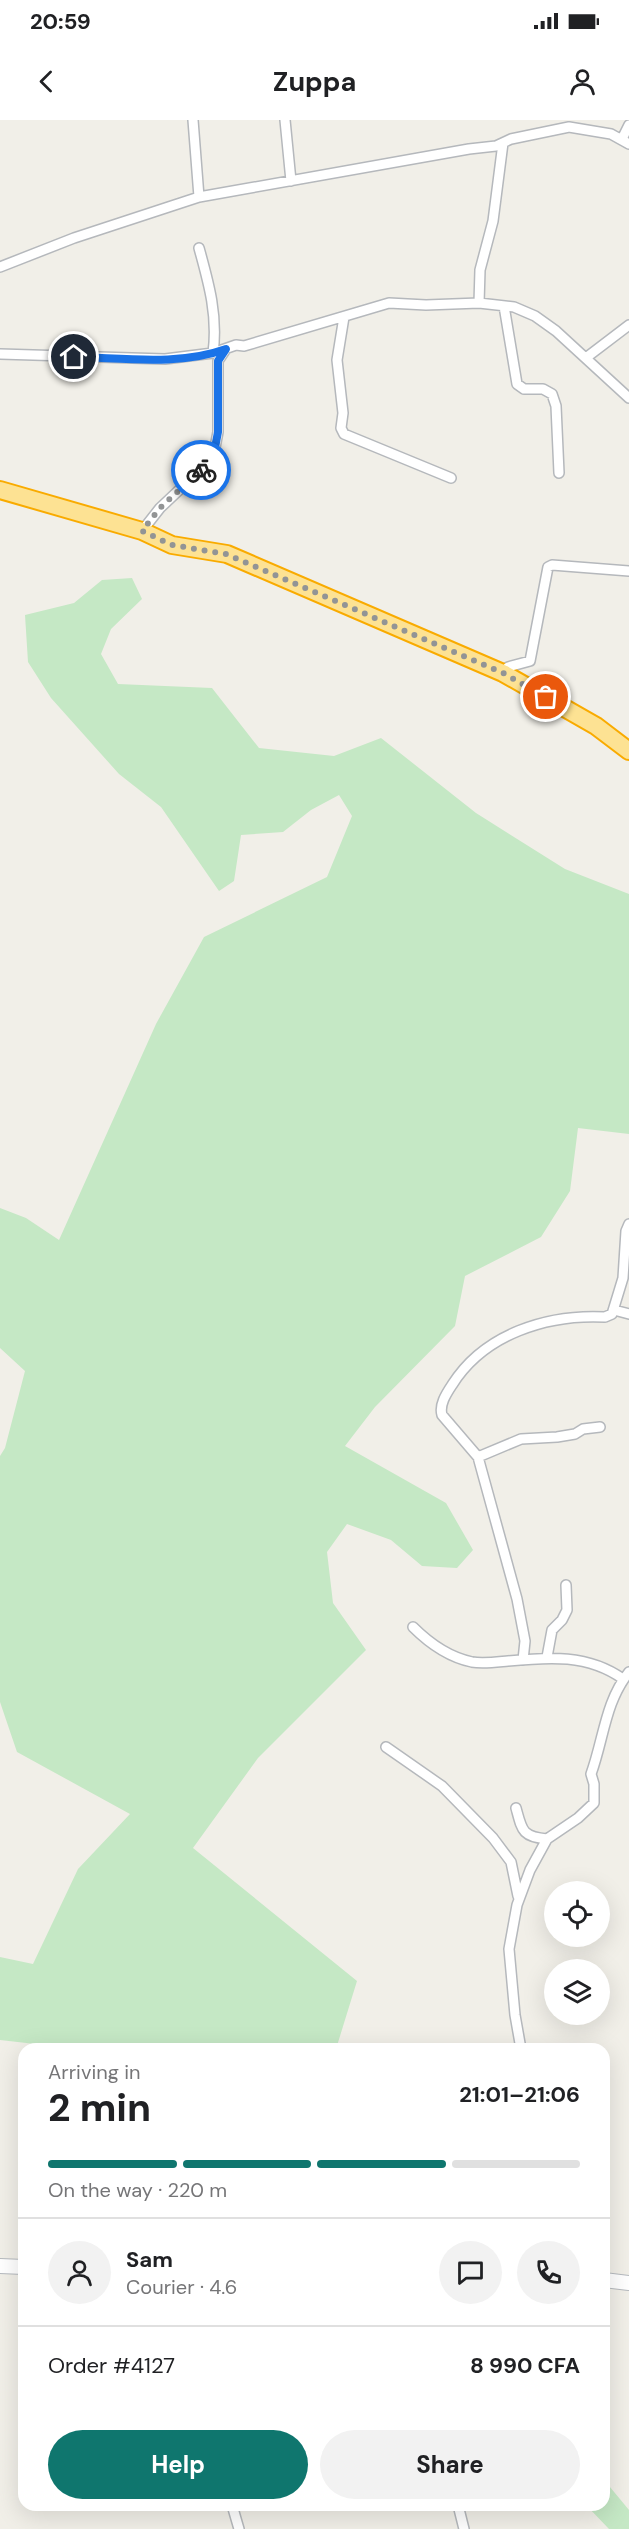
<!DOCTYPE html>
<meta charset="utf-8">
<style>
body{margin:0;font-family:"DM Sans",sans-serif;background:#f2f2f2;color:#202124;height:100vh;display:flex;flex-direction:column;font-size:22px;white-space:nowrap}
*{box-sizing:border-box;margin:0}
p{font-size:20px;color:#757577}
.icon{flex:none;width:33px;height:33px;fill:none;stroke:currentColor;stroke-width:2;stroke-linecap:round;stroke-linejoin:round}
.map{position:relative;flex:1;overflow:hidden}
.panel{position:absolute;left:18px;top:1923px;width:592px;height:468px;display:flex;flex-direction:column;background:#fff;border-radius:18px;box-shadow:0 6px 24px #0002}
.panel>*{flex:none}
.controls{position:absolute;left:544px;top:1761px;display:grid;gap:12px}
.controls a{display:grid;place-items:center;width:66px;height:66px;border-radius:50%;background:#fff;box-shadow:0 6px 24px #0002;font-size:30px}
.pin{position:absolute;display:grid;place-items:center;width:51px;height:51px;color:#fff;margin:-26px;border:3px solid #fff;border-radius:50%;box-shadow:0 2px 6px #0007}
.courier{position:absolute;display:grid;place-items:center;width:60px;height:60px;margin:-30px;border:4px solid #1a73e8;border-radius:50%;background:#fff;color:#222;box-shadow:0 2px 8px #0007}
.head em{font-style:normal;font-weight:700}
.head div{display:flex;flex-direction:column-reverse}
.head{display:flex;align-items:center;justify-content:space-between;height:102px;padding:0 30px}
h1{font-size:39px;font-weight:700;line-height:45px}
.bar{display:grid;grid-template-columns:repeat(4,1fr);gap:9px 6px;align-content:center;height:72px;padding:0 30px}
.bar i{height:8px;border-radius:4px;background:#e0e0e0}
.bar .active{background:#0f766e}
.bar p{grid-column:span 4}
.line{display:flex;align-items:center;gap:15px;padding:0 30px;border-top:2px solid #e0e0e0}
.line div{flex:1}
.round{display:grid;place-items:center;flex:none;width:63px;height:63px;border-radius:32px;background:#f2f2f2}
.action{display:flex;gap:12px;margin-top:auto;padding:12px 30px}
.action a{flex:1;height:69px;border-radius:36px;background:#0f766e;color:#fff;font-size:24px;font-weight:700;line-height:69px;text-align:center}
.action a+a{background:#f2f2f2;color:#202124}
.status{display:flex;justify-content:space-between;align-items:center;height:42px;padding:0 30px;background:#fff;direction:ltr}
.status svg{height:16px;fill:currentColor}
header{display:flex;justify-content:space-between;align-items:center;height:78px;padding:0 30px;background:#fff;font-size:27px;font-weight:700}
.map>svg:first-child{display:block}
.green{fill:#c5e8c5}
.lines{fill:none;stroke-linecap:round;stroke-linejoin:round}
.street-casing{stroke:#b5b8bc;stroke-width:12}
.secondary-casing{stroke:#b6babf;stroke-width:16}
.highway-casing{stroke:#f9ab00;stroke-width:20}
.street{stroke:#fff;stroke-width:9}
.secondary{stroke:#fff;stroke-width:14}
.highway{stroke:#fde293;stroke-width:16}
.done{stroke:#929495;stroke-width:6;stroke-dasharray:0 10.8}
.route{stroke:#1a73e8;stroke-width:8}
</style>
<div class="status"><b>20:59</b><svg viewBox="0 0 49 12"><path d="M0 12V9h3v3zM5 12V6h3v6zM10 12V3h3v9zM15 12V0h3v12zM26 1h20v11H26zM47 4h2v5h-2z"/></svg></div>
<header><svg class="icon" aria-label="back" viewBox="0 0 24 24"><path d="M15 5l-7 7 7 7"/></svg>Zuppa<svg class="icon" aria-label="person" viewBox="0 0 24 24"><circle cx="12" cy="8" r="4"/><path d="M4 21q1-7 8-7t8 7"/></svg></header>
<div class="map">
<svg width="629" height="2409" viewBox="0 0 629 2409">
<rect width="100%" height="100%" fill="#f1efe8"/>
<!-- green -->
<path class="green" d="M 132,458 L 142,479 L 111,509 L 101,534 L 118,564 L 212,568 L 259,628 L 334,636 L 381,618 L 476,693 L 565,749 L 629,774 L 629,1014 L 578,1008 L 570,1071 L 541,1117 L 465,1156 L 455,1206 L 375,1287 L 345,1326 L 446,1383 L 473,1430 L 457,1448 L 422,1446 L 391,1420 L 347,1404 L 327,1432 L 333,1483 L 366,1530 L 258,1638 L 193,1728 L 357,1861 L 336,1929 L 79,1929 L 0,1920 L 0,1837 L 33,1844 L 78,1749 L 130,1694 L 17,1632 L 0,1582 L 0,1336 L 5,1328 L 25,1251 L 0,1228 L 0,1088 L 26,1098 L 59,1120 L 156,904 L 204,817 L 327,757 L 352,696 L 339,675 L 311,690 L 283,712 L 241,715 L 234,761 L 219,771 L 161,687 L 119,654 L 51,578 L 28,542 L 25,495 L 74,483 L 102,460 Z
M 605,2361 L 629,2390 L 629,2409 L 609,2409 L 586,2385 L 604,2385 Z"/>
<g class="lines">
<defs>
<path id="street" d="M 193,0 L 199,77
M 285,0 L 291,61
M 622,19 L 629,5
M 199,128 C 209,164 218,196 213,233
M 0,147 L 74,118 L 199,77 L 469,29 L 496,26 L 511,19 L 569,7 L 611,14 L 629,24
M 479,183 L 480,150 L 493,101 L 503,23
M 504,186 L 517,264 L 524,269 L 543,269 L 552,274 L 556,286 L 559,353
M 344,197 L 337,240 L 343,293 L 341,308 L 344,314 L 451,358
M 0,234 L 165,239 L 213,233 L 236,225 L 244,226 L 389,183 L 426,185 L 479,183 L 514,187 L 535,196 L 556,211 L 629,278
M 587,237 L 629,205
M 142,411 L 160,388 L 213,338 L 218,312 L 218,241 L 226,229
M 503,553 L 508,547 L 530,541 L 548,447 L 552,445 L 629,451
M 614,1190 L 629,1194
M 478,1337 L 521,1319 L 557,1317 L 575,1314 L 583,1309 L 600,1307
M 413,1507 C 430,1524 448,1537 472,1542 C 483,1544 497,1542 508,1541 C 549,1537 588,1534 623,1559
M 547,1537 L 552,1510 L 562,1500 L 567,1490 L 566,1465
M 523,1540 L 525,1521 L 517,1479 L 478,1337 L 442,1295 C 439,1285 446,1274 452,1265 C 484,1214 547,1194 605,1197 L 612,1194 L 623,1158 L 626,1111 L 629,1104
M 386,1627 L 442,1666 L 493,1718 L 511,1742 L 518,1776
M 516,1688 C 522,1710 522,1717 547,1719
M 521,1929 L 515,1895 L 509,1829 L 517,1785 L 530,1750 L 547,1719 L 578,1698 L 594,1683 L 594,1664 L 591,1654 C 604,1618 605,1582 629,1552
M 232,2385 L 239,2409
M 458,2385 L 464,2409"/>
<path id="secondary" d="M 0,2146 L 24,2147
M 604,2160 L 629,2163"/>
<path id="highway" d="M 0,370 L 142,411 L 172,425 L 227,434 L 503,553 L 596,606 L 629,631"/>
</defs>
<!-- street casing -->
<use href="#street" class="street-casing"/>
<!-- secondary casing -->
<use href="#secondary" class="secondary-casing"/>
<!-- highway casing -->
<use href="#highway" class="highway-casing"/>
<!-- street -->
<use href="#street" class="street"/>
<!-- secondary -->
<use href="#secondary" class="secondary"/>
<!-- highway -->
<use href="#highway" class="highway"/>
</g>
<g class="lines">
<!-- done -->
<path class="done" d="M 201,350 L 160,388 L 142,411 L 172,425 L 226,434 L 503,553 L 546,577"/>
<!-- route -->
<path class="route" d="M 74,237 C 124,238 179,246 226,229 L 218,241 L 218,312 L 213,338 L 201,350"/>
</g>
</svg>
<div class="controls">
<a><svg class="icon" aria-label="locate" viewBox="0 0 24 24"><circle cx="12" cy="12" r="6"/><path d="M12 2v4M12 18v4M2 12h4M18 12h4"/></svg></a>
<a><svg class="icon" aria-label="layers" viewBox="0 0 24 24"><path d="M12 4l9 5-9 5-9-5zM3 14l9 5 9-5"/></svg></a>
</div>
<div class="pin" style="left:546px;top:577px;background:#ea580c"><svg class="icon" aria-label="bag" viewBox="0 0 24 24"><path d="M5 8h14l-1 12H6zM9 8a3 3 0 0 1 6 0"/></svg></div>
<div class="pin" style="left:74px;top:237px;background:#1f2937"><svg class="icon" aria-label="home" viewBox="0 0 24 24"><path d="M3 11l9-7 9 7M6 9v11h12V9"/></svg></div>
<div class="courier" style="left:201px;top:350px"><svg class="icon" aria-label="bike" viewBox="0 0 24 24"><circle cx="6" cy="16" r="4"/><circle cx="18" cy="16" r="4"/><path d="M6 16l4-8h5l3 8M10 8l3 8H6M13 5h3"/></svg></div>
<section class="panel">
<div class="head"><div><h1>2 min</h1><p>Arriving in</p></div><em>21:01–21:06</em></div>
<div class="bar"><i class="active"></i><i class="active"></i><i class="active"></i><i></i><p>On the way · 220 m</p></div>
<div class="line" style="height:108px"><a class="round"><svg class="icon" aria-label="person" viewBox="0 0 24 24"><circle cx="12" cy="8" r="4"/><path d="M4 21q1-7 8-7t8 7"/></svg></a><div><b>Sam</b><p>Courier · 4.6</p></div><a class="round"><svg class="icon" aria-label="chat" viewBox="0 0 24 24"><path d="M4 5h16v11H9l-5 4z"/></svg></a><a class="round"><svg class="icon" aria-label="phone" viewBox="0 0 24 24"><path d="M5 4h4l2 5-3 2q2 4 5 5l2-3 5 2v4C11 20 4 13 5 4z"/></svg></a></div>
<div class="line" style="height:78px"><div>Order #4127</div><b>8 990 CFA</b></div>
<div class="action"><a>Help</a><a>Share</a></div>
</section>
</div>
